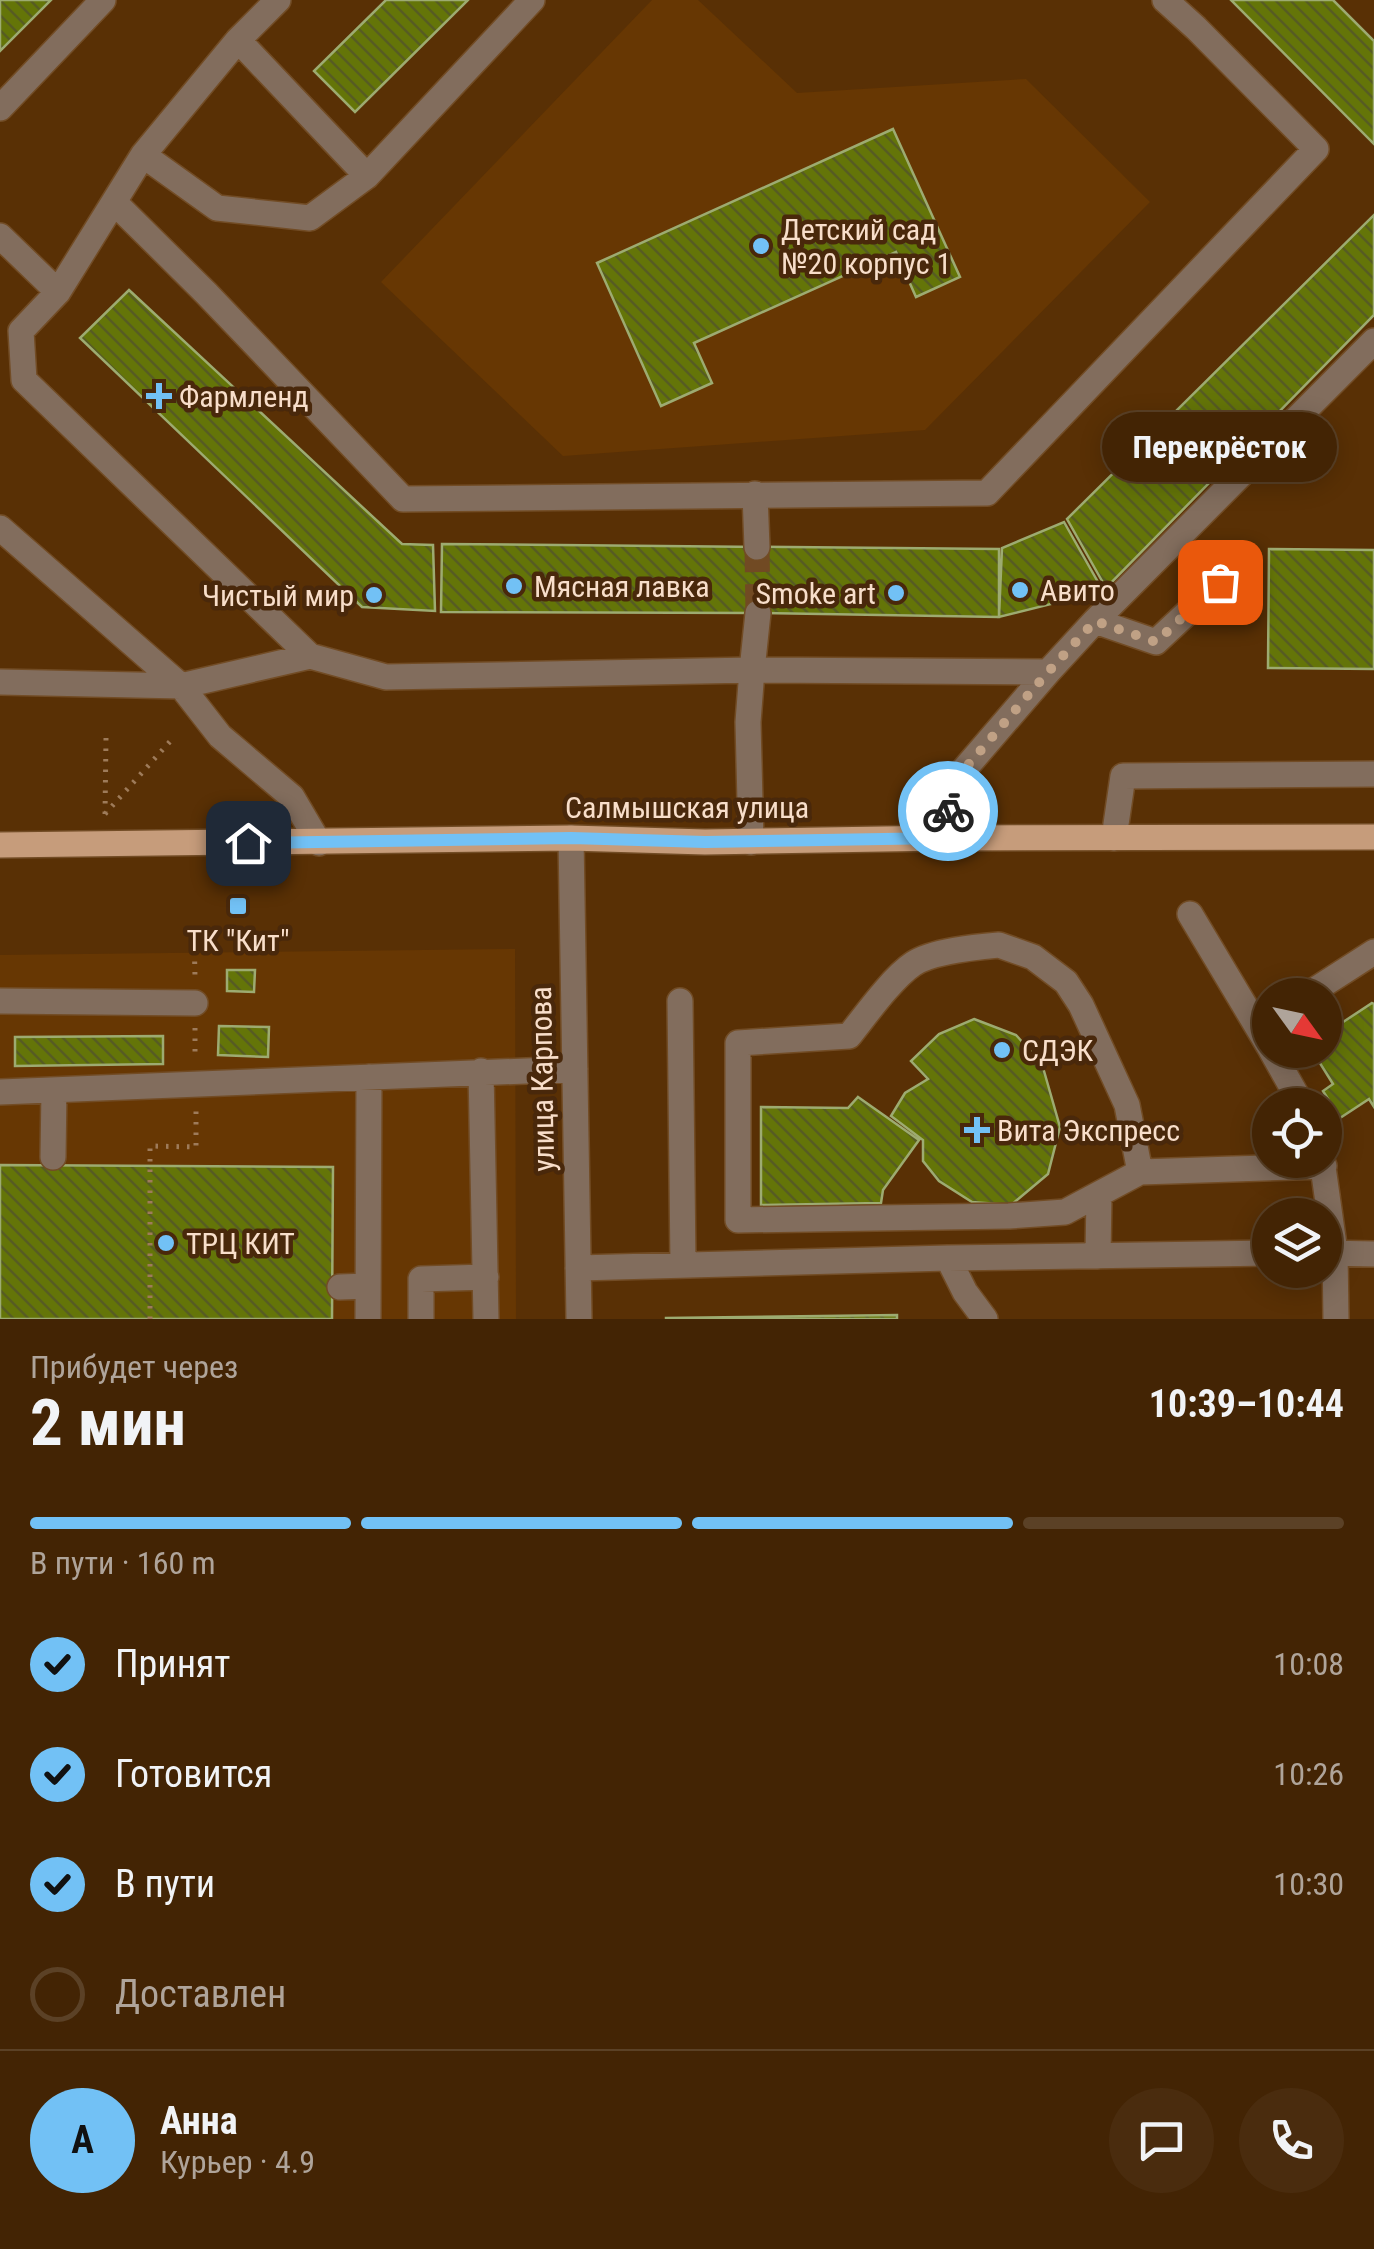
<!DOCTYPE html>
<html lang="ru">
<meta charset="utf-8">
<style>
body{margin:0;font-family:"Roboto Condensed",sans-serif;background:#4a2c0e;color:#f1f3f6;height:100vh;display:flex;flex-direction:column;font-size:38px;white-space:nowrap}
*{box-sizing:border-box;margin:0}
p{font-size:32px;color:#afa49a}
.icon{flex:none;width:55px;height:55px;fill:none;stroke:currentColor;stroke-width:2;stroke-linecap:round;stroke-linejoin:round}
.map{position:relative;height:1319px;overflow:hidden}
.drawer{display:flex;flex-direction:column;background:#432404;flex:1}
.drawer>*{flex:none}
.needle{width:65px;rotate:123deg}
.buttons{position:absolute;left:1252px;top:978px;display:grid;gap:20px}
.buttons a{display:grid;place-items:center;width:90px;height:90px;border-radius:50%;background:#432404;box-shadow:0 5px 25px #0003,0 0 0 2px #5b4126;font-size:50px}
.pin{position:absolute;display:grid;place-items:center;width:85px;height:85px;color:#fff;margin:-42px;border-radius:20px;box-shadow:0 5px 15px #0006}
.courier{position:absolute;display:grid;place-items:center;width:100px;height:100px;margin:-50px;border:8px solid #72c1f5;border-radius:50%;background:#fff;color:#222;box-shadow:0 2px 12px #0007}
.bubble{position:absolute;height:70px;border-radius:35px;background:#432404;box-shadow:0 5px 25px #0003,0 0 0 2px #5b4126;font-size:32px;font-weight:700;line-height:70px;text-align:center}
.overview em{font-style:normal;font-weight:700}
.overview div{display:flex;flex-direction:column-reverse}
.overview{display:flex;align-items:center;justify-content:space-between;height:170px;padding:0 30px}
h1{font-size:65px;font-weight:700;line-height:75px}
.bar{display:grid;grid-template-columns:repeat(4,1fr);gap:15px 10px;align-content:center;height:120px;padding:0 30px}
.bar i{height:12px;border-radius:8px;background:#5b4126}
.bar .selected{background:#72c1f5}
.bar p{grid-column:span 4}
.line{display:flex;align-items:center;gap:25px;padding:0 30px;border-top:2px solid #5b4126}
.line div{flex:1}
.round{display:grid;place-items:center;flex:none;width:105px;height:105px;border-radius:52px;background:#4a2c0e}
ol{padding:0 30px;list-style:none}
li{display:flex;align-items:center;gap:30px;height:110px}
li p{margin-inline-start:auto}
li .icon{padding:10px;border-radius:50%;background:#72c1f5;color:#111;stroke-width:4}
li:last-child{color:#afa49a}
li i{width:55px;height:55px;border:5px solid #5b4126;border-radius:50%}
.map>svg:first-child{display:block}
.built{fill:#673703}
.building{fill:url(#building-back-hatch);stroke:#9dab71;stroke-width:2.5}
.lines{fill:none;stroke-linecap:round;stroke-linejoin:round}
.minor-tunnel{stroke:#714a23;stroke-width:25;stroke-dasharray:25 12;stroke-linecap:butt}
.minor-casing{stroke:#724c25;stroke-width:28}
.major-casing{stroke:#724c25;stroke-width:28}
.path{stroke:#9e7b5a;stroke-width:5;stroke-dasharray:2.5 8;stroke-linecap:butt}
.minor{stroke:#826d5d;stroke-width:25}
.major{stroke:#c69c7b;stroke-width:25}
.done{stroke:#c0a185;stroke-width:10;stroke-dasharray:0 18}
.route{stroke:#72c1f5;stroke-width:12}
.poi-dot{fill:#72c1f5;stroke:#49280b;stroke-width:4}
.labels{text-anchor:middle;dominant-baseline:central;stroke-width:9;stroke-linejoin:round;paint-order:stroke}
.poi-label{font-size:30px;fill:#f8deca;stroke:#49280b;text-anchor:start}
.street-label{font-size:30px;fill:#f8deca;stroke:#49280b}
</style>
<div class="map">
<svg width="1374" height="1319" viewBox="0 0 1374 1319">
<defs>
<pattern id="building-back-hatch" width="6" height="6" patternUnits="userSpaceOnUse" patternTransform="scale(2.5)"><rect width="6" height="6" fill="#647508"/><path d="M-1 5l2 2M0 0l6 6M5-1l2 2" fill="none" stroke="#575c22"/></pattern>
</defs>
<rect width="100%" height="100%" fill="#593005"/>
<!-- built -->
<path class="built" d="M 652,0 L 698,0 L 797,93 L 1026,79 L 1150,202 L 925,430 L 563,456 L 381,282 Z
M 515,949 L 516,1319 L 0,1319 L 0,955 Z"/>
<!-- building -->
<path class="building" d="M 0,0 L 51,0 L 0,51 Z
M 386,0 L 468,0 L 355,112 L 314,71 Z
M 1231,0 L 1333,0 L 1374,41 L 1374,144 Z
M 893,129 L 960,277 L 916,297 L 896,252 L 694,343 L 712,383 L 661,406 L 597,263 Z
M 1374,215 L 1374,315 L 1106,588 L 1067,519 Z
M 129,290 L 402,544 L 433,545 L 435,611 L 362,607 L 80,338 Z
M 1064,522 L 1103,591 L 999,617 L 1002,548 Z
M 442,544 L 999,549 L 999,617 L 758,613 L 441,612 Z
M 1269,549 L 1374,550 L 1374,669 L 1268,668 Z
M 227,970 L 255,970 L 254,992 L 227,991 Z
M 1372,1003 L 1374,1004 L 1374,1107 L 1369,1099 L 1340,1118 L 1323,1091 L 1333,1084 L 1313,1052 L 1325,1050 L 1325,1044 L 1331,1040 L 1334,1028 Z
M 974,1019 L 1016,1035 L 1042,1064 L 1060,1127 L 1048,1174 L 1011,1205 L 972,1202 L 939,1181 L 923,1161 L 923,1140 L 891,1116 L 905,1093 L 928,1079 L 911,1061 L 939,1034 Z
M 219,1026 L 269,1027 L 268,1057 L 218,1055 Z
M 163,1036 L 163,1064 L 15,1066 L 15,1037 Z
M 858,1097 L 919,1140 L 883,1190 L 881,1203 L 761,1205 L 761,1107 L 848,1108 Z
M 0,1165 L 333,1167 L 332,1319 L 0,1319 Z
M 897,1315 L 897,1319 L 666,1319 L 666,1318 Z"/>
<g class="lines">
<!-- minor-tunnel -->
<path class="minor-tunnel" d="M 757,547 L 758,613"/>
<defs>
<path id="minor" d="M 278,0 L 238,40 L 143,155 L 58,292 L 21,331 L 24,380 L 310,656 L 386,677 L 752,670 L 758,613
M 238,40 L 367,176
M 0,108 L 103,0
M 143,155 L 217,208 L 310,218 L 367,176 L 532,0
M 115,203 L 206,293 L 403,499 L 987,493 L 1316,149 L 1196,28 L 1165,0
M 0,236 L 58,292
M 755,494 L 757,547
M 0,528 L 181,686 L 220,736 L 292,797 L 319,843
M 1095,621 L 1156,642 L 1220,582
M 0,682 L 181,686 L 310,656
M 571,838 L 579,1319
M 944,838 L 950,786 L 1048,672 L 1095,621 L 1374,341
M 1114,838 L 1123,776 L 1374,774
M 751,842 L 748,722 L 752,670 L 1048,672
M 1190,914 L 1270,1048
M 999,945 L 1033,957 L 1066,982 L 1081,1005 L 1127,1105 L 1140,1172 L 1065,1212 L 1009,1216 L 738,1220 L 738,1043 L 849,1036 C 865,1016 892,978 913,964 C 932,951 976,947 999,945 Z
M 1307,995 L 1374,952
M 0,1001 L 195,1003
M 680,1001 L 683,1265
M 1271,1050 L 1302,1105
M 481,1071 L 486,1319
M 0,1092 L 575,1069
M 53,1157 L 54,1090
M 1322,1160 L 1335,1252 L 1336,1319
M 1140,1172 L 1324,1166
M 1325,1253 L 1374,1254
M 1098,1256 L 1099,1194
M 948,1258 L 965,1292 L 985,1319
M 578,1268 L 948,1258 L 1270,1253
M 340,1287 L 368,1286
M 368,1319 L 369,1077
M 421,1319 L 421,1279 L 486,1277"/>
<path id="major" d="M 0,845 L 571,838 L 705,842 L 944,838 L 1374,837"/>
</defs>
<!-- minor casing -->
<use href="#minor" class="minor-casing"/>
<!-- major casing -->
<use href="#major" class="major-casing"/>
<!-- path -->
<path class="path" d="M 105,814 L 174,737
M 105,814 L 106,738
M 194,930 L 195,977
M 195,1028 L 195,1057
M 150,1319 L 150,1146 L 196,1147 L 196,1108"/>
<!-- minor -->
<use href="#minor" class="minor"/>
<!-- major -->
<use href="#major" class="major"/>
</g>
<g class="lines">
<!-- done -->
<path class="done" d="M 948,811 L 950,786 L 1048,672 L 1095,621 L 1156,642 L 1220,582"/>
<!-- route -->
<path class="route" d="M 248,843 L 571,838 L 705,842 L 944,838 L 948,811"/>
</g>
<!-- markers -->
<g class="poi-dot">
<circle cx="761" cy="246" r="10"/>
<path d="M154 381h10v10h10v10h-10v10h-10v-10h-10v-10h10z"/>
<circle cx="514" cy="586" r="10"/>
<circle cx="1020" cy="590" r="10"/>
<circle cx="896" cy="593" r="10"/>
<circle cx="374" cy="595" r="10"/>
<rect x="228" y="896" width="20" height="20" rx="5"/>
<circle cx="1002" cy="1050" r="10"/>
<path d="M972 1115h10v10h10v10h-10v10h-10v-10h-10v-10h10z"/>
<circle cx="166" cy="1243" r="10"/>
</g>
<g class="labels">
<!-- poi labels -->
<g class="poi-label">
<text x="781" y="229">Детский сад<tspan x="781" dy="34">№20 корпус 1</tspan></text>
<text x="179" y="396">Фармленд</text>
<text x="534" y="586">Мясная лавка</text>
<text x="1040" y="590">Авито</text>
<text x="876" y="593" text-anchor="end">Smoke art</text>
<text x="354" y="595" text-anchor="end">Чистый мир</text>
<text x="238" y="940" text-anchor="middle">ТК "Кит"</text>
<text x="1022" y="1050">СДЭК</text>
<text x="997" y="1130">Вита Экспресс</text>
<text x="186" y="1243">ТРЦ КИТ</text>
</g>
<!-- street labels -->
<g class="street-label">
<text x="687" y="807">Салмышская улица</text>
<text transform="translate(542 1079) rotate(-91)">улица Карпова</text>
</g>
</g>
</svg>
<div class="buttons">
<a><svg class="needle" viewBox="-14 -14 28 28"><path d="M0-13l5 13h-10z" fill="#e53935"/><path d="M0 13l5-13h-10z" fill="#afa49a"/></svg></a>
<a><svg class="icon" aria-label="locate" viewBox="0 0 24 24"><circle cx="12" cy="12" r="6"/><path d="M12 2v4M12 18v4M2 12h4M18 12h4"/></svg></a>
<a><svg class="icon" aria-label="layers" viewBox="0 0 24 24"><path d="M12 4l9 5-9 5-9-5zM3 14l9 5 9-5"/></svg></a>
</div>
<div class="pin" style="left:1220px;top:582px;background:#ea580c"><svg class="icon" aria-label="bag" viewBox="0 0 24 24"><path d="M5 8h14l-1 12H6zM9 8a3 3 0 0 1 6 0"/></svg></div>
<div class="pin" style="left:248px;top:843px;background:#1f2937"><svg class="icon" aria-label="home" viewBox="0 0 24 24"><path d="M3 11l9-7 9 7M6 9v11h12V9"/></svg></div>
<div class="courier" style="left:948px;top:811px"><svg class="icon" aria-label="bike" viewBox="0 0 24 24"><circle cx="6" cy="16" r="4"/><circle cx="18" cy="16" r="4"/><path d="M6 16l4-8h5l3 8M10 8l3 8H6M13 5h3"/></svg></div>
<div class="bubble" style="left:1102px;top:412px;width:235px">Перекрёсток</div>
</div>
<section class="drawer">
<div class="overview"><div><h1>2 мин</h1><p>Прибудет через</p></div><em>10:39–10:44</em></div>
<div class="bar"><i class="selected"></i><i class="selected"></i><i class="selected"></i><i></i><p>В пути · 160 m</p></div>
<ol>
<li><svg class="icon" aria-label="check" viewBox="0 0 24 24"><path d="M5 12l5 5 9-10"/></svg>Принят<p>10:08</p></li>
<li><svg class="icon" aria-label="check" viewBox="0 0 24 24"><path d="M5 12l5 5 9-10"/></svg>Готовится<p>10:26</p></li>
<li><svg class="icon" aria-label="check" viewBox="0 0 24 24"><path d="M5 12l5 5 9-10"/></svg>В пути<p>10:30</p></li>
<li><i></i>Доставлен</li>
</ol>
<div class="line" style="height:180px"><b class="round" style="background:#72c1f5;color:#111">А</b><div><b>Анна</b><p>Курьер · 4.9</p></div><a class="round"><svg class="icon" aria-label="chat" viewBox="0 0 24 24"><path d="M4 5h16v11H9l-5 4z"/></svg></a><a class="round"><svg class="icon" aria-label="phone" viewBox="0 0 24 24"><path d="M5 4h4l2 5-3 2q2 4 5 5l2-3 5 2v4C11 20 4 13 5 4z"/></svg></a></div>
</section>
